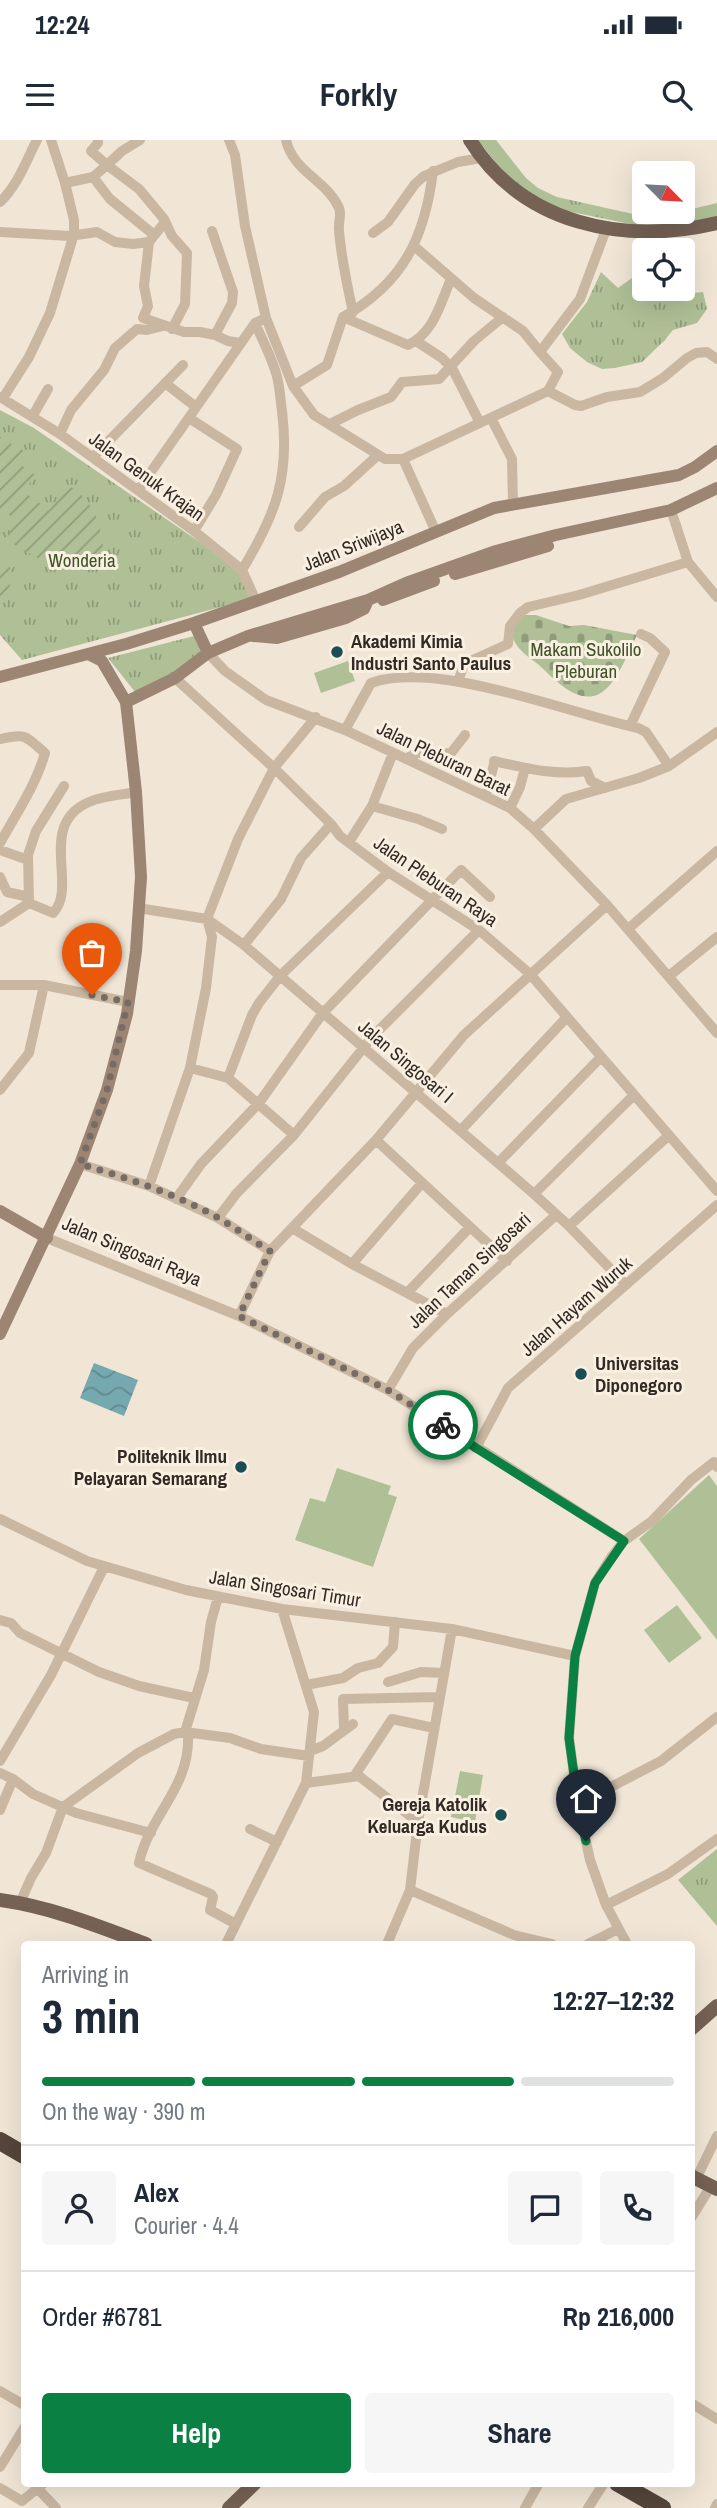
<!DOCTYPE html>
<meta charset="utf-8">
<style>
body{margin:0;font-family:"Archivo Narrow",sans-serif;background:#f6f6f7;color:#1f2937;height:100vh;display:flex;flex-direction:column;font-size:26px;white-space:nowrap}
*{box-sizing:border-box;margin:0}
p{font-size:23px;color:#747a83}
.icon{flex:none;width:38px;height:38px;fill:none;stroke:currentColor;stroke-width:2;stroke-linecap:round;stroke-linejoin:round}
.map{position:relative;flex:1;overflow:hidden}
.panel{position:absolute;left:21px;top:1801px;width:674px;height:546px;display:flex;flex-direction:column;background:#fff;border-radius:7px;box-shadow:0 7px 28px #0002}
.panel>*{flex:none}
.needle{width:46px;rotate:114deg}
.controls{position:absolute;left:632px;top:21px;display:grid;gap:14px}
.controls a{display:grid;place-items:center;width:63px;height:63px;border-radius:7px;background:#fff;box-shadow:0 7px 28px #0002;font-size:35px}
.pin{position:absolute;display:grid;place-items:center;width:60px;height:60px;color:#fff;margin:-72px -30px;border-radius:50% 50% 50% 0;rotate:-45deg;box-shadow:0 0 7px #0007}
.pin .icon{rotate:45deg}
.courier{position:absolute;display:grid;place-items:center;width:70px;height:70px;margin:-35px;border:5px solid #0b8043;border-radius:50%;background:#fff;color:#222;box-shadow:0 2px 9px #0007}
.overview em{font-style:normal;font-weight:800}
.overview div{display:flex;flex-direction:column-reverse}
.overview{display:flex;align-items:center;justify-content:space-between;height:119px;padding:0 21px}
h1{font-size:46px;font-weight:800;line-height:52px}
.bar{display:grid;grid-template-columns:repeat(4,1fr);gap:10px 7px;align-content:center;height:84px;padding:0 21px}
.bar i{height:9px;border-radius:5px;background:#e0e1e3}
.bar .active{background:#0b8043}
.bar p{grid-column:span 4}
.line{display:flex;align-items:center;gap:18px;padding:0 21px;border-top:2px solid #e0e1e3}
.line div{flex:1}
.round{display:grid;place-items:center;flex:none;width:74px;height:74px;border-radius:7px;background:#f6f6f7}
.button{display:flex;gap:14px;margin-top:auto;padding:14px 21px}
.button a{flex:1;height:80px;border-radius:7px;background:#0b8043;color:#fff;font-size:28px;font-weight:800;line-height:80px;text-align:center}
.button a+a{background:#f6f6f7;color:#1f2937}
.status{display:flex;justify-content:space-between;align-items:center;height:49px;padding:0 35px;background:#fff;direction:ltr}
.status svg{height:19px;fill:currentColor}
header{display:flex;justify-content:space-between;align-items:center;height:91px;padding:0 21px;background:#fff;font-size:32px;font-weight:800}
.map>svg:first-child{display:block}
.grass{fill:url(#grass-tufts)}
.cemetery{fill:url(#cemetery-stones)}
.garden{fill:url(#garden-furrows)}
.pitch{fill:#afc096}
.water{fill:url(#water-waves)}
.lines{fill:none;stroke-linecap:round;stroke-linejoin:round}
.street{stroke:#c9b7a2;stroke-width:10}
.secondary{stroke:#9d8574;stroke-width:12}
.primary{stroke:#766255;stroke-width:14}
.highway{stroke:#55453b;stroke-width:18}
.done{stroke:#766c63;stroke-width:7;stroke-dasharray:0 12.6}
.route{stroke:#0b8043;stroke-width:9}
.poi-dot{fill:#1a4e56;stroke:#f9f0e2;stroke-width:2.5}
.labels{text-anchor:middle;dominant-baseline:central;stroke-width:6;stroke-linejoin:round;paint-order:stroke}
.street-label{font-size:19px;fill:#342a25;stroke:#f9f0e2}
.park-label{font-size:19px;fill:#405328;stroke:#f9f0e2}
.poi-label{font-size:19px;font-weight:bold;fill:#342a25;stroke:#f9f0e2;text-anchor:start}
</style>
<div class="status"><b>12:24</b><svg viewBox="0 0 49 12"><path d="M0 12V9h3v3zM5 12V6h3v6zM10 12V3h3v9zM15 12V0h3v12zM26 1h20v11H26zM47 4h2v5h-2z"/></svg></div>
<header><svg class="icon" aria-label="menu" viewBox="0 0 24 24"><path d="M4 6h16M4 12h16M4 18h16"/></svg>Forkly<svg class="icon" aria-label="search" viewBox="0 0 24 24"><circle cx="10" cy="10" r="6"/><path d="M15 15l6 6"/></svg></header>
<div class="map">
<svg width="717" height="2368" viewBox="0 0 717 2368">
<defs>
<pattern id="grass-tufts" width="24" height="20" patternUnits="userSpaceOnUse" patternTransform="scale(1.75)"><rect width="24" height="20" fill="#afc096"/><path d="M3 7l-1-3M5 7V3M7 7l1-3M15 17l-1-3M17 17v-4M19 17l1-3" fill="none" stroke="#8f9c7a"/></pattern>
<pattern id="cemetery-stones" width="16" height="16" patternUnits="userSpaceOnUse" patternTransform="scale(1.75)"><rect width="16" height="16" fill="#afc096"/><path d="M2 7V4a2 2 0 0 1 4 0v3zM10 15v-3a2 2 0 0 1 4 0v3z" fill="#8f9c7a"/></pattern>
<pattern id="garden-furrows" width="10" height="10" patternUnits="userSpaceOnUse" patternTransform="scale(1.75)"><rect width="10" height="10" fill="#afc096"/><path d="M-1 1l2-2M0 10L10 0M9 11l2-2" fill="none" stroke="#8f9c7a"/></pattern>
<pattern id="water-waves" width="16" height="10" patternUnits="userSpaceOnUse" patternTransform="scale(1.75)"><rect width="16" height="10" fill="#75a9af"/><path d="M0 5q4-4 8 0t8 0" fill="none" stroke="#618a8e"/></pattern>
</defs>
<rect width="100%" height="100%" fill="#f1e6d6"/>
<!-- grass -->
<path class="grass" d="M 478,0 L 496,0 L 526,38 L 538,48 L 557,57 L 642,76 L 671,74 L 717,63 L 717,78 L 675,85 L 630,84 L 557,69 L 510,41 Z
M 643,107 L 651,110 L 644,110 L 644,149 L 655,149 L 659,156 L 703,152 L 707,169 L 697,183 L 673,190 L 664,201 L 642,222 L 615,228 L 602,229 L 587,222 L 570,208 L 562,194 L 587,162 L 601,132 L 618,148 L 639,133 Z
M 0,270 L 34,288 L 239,429 L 251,459 L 22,520 L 0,495 Z
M 194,496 L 202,514 L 173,537 L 136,553 L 108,518 Z
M 717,1709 L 717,1786 L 678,1740 Z"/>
<!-- cemetery -->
<path class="cemetery" d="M 524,475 L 536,475 L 569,486 L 584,485 L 637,495 C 629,511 616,546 599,554 C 577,565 553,538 539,525 C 530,518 517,510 513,498 C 511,488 518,482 524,475 Z"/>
<!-- garden -->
<path class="garden" d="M 0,297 L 24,311 L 17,322 L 35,335 L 24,352 L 49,370 L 70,346 C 94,363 99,378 103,407 L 89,422 L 79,428 L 38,418 L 6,400 L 16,378 L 0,371 Z
M 0,421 L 10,425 C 10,441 12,456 0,467 Z"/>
<!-- pitch -->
<path class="pitch" d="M 348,521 L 355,541 L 321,553 L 314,533 Z
M 337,1328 L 391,1346 L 388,1354 L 397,1357 L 373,1427 L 295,1400 L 310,1358 L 325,1362 Z
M 709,1335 L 717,1346 L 717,1500 L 639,1399 Z
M 677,1465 L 702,1498 L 669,1523 L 644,1490 Z
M 460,1631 L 483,1635 L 475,1682 L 451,1677 Z"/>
<!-- water -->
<path class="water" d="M 94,1223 L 138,1240 L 124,1276 L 80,1258 Z"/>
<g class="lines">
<!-- street -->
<path class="street" d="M 98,0 L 98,3 L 91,11 L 107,25 L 122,11 L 140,0
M 229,0 L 235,15 L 245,86 L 266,178 L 293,246 L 314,275 L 385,319 L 403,319 L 548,251 L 558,232 L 540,212 L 580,159 L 607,87
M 286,0 C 293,32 327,40 339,68 C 342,75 338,82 339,90 C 341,117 347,145 353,172
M 93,37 L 107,25 L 139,49 L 164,79 L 172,96 L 187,113 L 185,164 L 172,189
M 65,43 L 93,37 L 110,59 L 153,94
M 0,62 C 18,45 26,21 37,0
M 165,82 L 149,102 L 144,146 L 148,166 L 143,178 L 184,192 L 200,192 L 215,195 L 228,201 L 240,203
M 212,91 L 233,152 L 232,163 L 215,195
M 0,92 L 70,96 L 97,92 L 115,102 L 133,104 L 149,102
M 373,93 L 388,82 L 415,44 L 424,36 L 458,22 L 481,18
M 414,106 L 474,158 L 523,191 L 540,212
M 343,177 L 408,205 C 434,193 440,164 451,139
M 416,201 L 442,218 L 452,228 L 480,283
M 165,243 L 196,267
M 293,246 L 327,225 L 343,177 C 403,143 425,98 433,31
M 548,251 L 575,265 L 581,266 L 607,257 L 640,252 L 663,238 L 687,218 L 696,213 L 707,212 L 717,219
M 0,257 L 60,294 L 194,391 L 242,430 L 256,461
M 3,258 L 29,217 L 50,173 L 74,94 L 74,80 L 65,43 L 51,0
M 32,277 L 48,249
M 189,278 L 237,309 L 216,355 L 194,391
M 491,278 L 512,319 L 513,364
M 330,284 L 358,270 L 391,257 L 402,242 L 439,239 L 474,201 L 503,177
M 60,294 L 71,270 L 104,230 L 115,208 L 137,189 L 147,190 L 163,186
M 93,317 L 183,225
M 403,319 L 436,392
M 139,349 L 255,183
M 671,370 L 688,422 L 717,457
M 299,387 L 325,357 L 344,346 L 378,315
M 242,430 C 276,374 290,337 282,271 C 280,258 280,245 276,233 C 271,216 262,199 255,183 L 266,178
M 208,513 L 225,531 L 266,560 L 345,590 L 510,668 L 534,689 L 607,765 L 717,893
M 175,538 L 274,628 L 331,684 L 340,696 L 388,732 L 479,790 L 530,834 L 717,1051
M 458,542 L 464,524 L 508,504 L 510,486 L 520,473 L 528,467 L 579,455 L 688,422
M 630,586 L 665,512 L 650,498 L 641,494
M 345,590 L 371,543 C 438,520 567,573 638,588 L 646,592 L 669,626
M 0,599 C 27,593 25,596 45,613 C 36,645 16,674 0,703
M 406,619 C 428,605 430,616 451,613 L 465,595
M 494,621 C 525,628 555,636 587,631 L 591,641 L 605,648
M 486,655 L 494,624
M 372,666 L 418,679 L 442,689
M 510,668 L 520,647 L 525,628
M 534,689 L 566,659 L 639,638 L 669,626 L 717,592
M 349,702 L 372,666 L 393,613
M 0,710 L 28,720
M 0,737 L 7,752 L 29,757
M 29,763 L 53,773 C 79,747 36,685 89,662 C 102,656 121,655 136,652
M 138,768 L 207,779 L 244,805 L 534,1054 L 569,1086 L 626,1145
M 0,782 L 29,763 L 28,715 L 36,691 L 64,646
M 628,789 L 717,711
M 244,805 L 281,759 L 301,718 L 331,684
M 669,836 L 717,797
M 0,845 L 44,845 L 128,862
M 190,928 L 228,938 L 294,995
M 228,938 L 252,875 L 259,863 L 280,836 L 388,732
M 0,950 L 29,913 L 44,845
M 461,990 L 567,877
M 376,1000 L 507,1121
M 498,1023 L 601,917
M 80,1024 L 149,1046 L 218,1078 L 270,1111
M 149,1046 L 190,928 L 206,848 L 212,797 L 207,779 L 238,699 L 274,628 L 316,577
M 534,1054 L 634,955
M 176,1059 L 201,1024 L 259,963 L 322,874 L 461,730 L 490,757
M 218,1078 L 236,1054 L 294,995 L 372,897 L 479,790
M 569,1086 L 668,996
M 292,1088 L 352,1124 L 447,1174
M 47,1098 L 239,1176 L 388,1250 L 624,1401
M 352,1124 L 422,1043
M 407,1153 L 470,1087
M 239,1176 L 270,1111 L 376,1000 L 464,895 L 607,765
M 388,1250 L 413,1208 L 447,1174 L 556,1075
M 476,1308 L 508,1248 L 717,1065
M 0,1379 L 87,1421 L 186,1450 L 282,1469 L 452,1489 L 575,1516
M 0,1480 L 11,1483 L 20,1493 L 99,1532 L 139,1546 L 194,1558
M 388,1542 L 421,1532 L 444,1533
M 306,1545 L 343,1538 L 358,1528 L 378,1523 L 393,1507 L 395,1482
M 344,1590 L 343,1559 L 439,1557
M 185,1592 L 230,1598 L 261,1609 L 309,1616
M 188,1593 C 191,1648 150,1673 139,1723 L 211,1754 L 213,1757 L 210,1770 L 236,1784
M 310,1611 L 323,1606 L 353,1584
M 0,1621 L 51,1535 L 104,1427
M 0,1633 L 13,1639 L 33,1654 L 76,1673 L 151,1693
M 355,1635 L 392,1579 L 434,1588
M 306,1643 L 359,1636 L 418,1682
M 578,1664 L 661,1621 L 717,1577
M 0,1670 L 13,1639
M 250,1689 L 277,1702
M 410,1750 L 514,1795 L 552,1804
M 20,1763 L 31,1738 L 46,1713 L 63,1667 L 138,1613 L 174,1594 L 185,1592 L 204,1530 L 211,1482 L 218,1457
M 606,1765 L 668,1734 L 717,1699
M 226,1804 L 306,1643 L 314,1572 L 282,1469
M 387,1804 L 410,1750 L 418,1682 L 452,1489
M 588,1804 L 618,1789
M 627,1804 L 606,1765 L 590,1720 L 578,1664 L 569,1598 L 575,1516 L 595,1443 L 612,1416 L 624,1401 L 652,1381 L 691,1340 L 714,1322 L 717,1327
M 696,2039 L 717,1996
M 691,2078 L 711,2046
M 0,2251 L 24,2265
M 691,2263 L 717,2279
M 0,2327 L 24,2288
M 0,2348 L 22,2361 L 44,2343
M 39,2350 L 56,2368
M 525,2368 L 539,2343
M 588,2368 L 604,2343
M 715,2368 L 717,2364"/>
<!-- secondary -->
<path class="secondary" d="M 455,434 L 548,406
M 383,460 L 434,441
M 194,483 L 208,513
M 253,496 L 277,498 L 346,478 L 364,469 L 368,460
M 0,537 L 126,504 L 194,483 L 339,432 L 494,368 L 679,335 L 695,327 L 717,311
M 126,562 L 175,538 L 208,513 L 248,496 L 368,460 L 406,443 L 496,411 L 556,395 L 671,370 L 717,348
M 0,1071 L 47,1098
M 0,1194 L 80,1024 L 107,950 L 127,874 L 136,811 L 141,737 L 136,652 L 126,562 L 102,521 L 88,514"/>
<!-- primary -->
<path class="primary" d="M 470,0 C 523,85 624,105 717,83
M 0,1760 C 51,1767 98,1786 146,1804
M 691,1889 L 717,1866
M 691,2036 L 717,2049
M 229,2368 L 255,2343"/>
<!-- highway -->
<path class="highway" d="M 0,2001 L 24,2015
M 618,2343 L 662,2368"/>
</g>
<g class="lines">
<!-- done -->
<path class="done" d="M 92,855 L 128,862 L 107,950 L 80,1024 C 127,1038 177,1054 220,1079 C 237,1089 253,1101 270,1111 L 239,1176 L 388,1250 L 443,1285"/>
<!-- route -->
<path class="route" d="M 443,1285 L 476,1308 L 624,1401 L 595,1443 L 575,1516 L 569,1598 L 578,1664 L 586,1701"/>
</g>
<!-- markers -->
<g class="poi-dot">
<circle cx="337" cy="512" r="7"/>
<circle cx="581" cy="1234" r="7"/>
<circle cx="241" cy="1327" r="7"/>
<circle cx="501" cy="1675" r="7"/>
</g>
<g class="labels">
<!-- street labels -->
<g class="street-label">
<text transform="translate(147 336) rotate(36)">Jalan Genuk Krajan</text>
<text transform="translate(353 405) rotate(-22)">Jalan Sriwijaya</text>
<text transform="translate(444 618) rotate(26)">Jalan Pleburan Barat</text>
<text transform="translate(436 741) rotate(34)">Jalan Pleburan Raya</text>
<text transform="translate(406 921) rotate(40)">Jalan Singosari I</text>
<text transform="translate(132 1111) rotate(23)">Jalan Singosari Raya</text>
<text transform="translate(469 1130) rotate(-43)">Jalan Taman Singosari</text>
<text transform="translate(576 1166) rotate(-41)">Jalan Hayam Wuruk</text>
<text transform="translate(285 1448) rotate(9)">Jalan Singosari Timur</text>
</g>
<!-- park labels -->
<g class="park-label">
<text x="82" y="420">Wonderia</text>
<text x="586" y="509">Makam Sukolilo<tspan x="586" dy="22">Pleburan</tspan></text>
</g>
<!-- poi labels -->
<g class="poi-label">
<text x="351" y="501">Akademi Kimia<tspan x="351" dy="22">Industri Santo Paulus</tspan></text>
<text x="595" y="1223">Universitas<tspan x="595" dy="22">Diponegoro</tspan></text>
<text x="227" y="1316" text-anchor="end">Politeknik Ilmu<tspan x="227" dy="22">Pelayaran Semarang</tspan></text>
<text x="487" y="1664" text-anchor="end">Gereja Katolik<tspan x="487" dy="22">Keluarga Kudus</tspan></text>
</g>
</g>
</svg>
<div class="controls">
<a><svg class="needle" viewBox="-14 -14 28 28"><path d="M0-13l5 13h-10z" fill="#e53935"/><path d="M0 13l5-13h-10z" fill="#747a83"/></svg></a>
<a><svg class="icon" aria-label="locate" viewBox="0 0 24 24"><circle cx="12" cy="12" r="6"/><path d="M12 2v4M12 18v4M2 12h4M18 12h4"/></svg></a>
</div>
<div class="pin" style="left:92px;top:855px;background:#ea580c"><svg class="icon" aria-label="bag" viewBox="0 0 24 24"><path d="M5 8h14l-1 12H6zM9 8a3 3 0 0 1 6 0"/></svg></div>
<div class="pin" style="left:586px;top:1701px;background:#1f2937"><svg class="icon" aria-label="home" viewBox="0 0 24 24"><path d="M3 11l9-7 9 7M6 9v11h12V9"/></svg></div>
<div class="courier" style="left:443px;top:1285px"><svg class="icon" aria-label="bike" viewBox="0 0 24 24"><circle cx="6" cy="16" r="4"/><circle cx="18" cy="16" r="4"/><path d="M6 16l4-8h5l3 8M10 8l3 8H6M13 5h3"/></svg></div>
<section class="panel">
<div class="overview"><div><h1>3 min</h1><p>Arriving in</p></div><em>12:27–12:32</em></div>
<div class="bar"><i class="active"></i><i class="active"></i><i class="active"></i><i></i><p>On the way · 390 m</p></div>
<div class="line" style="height:126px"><a class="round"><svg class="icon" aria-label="person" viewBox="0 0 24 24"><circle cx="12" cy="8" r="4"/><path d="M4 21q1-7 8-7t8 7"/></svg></a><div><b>Alex</b><p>Courier · 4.4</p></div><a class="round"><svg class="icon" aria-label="chat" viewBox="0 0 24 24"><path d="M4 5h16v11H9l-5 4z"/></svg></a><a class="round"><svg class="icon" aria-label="phone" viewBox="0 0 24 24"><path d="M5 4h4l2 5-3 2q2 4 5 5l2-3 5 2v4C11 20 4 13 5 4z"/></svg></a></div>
<div class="line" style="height:91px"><div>Order #6781</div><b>Rp 216,000</b></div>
<div class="button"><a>Help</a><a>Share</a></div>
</section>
</div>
